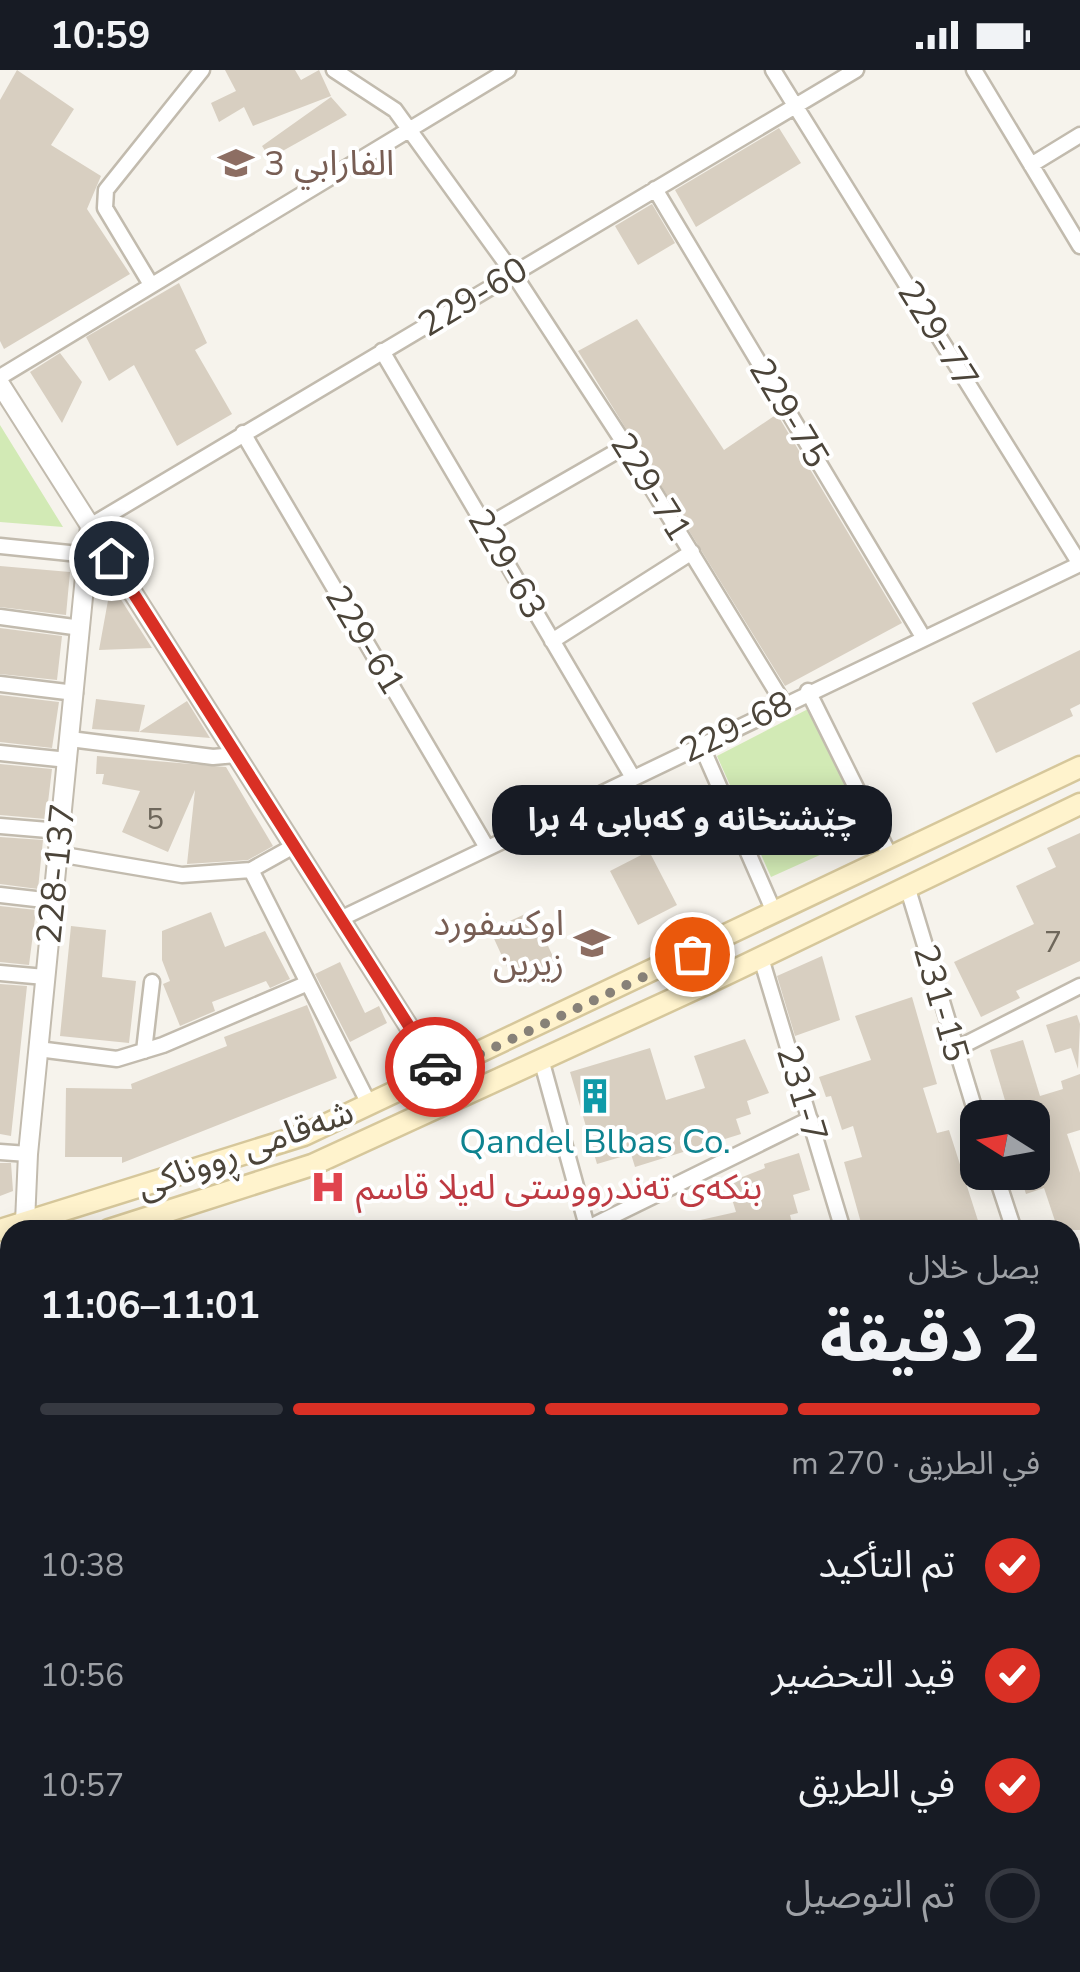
<!DOCTYPE html>
<html lang="ar">
<meta charset="utf-8">
<style>
body{margin:0;font-family:"Nunito Sans","Noto Sans Arabic",sans-serif;background:#20242c;color:#f1f3f6;direction:rtl;height:100vh;display:flex;flex-direction:column;font-size:38px;white-space:nowrap}
*{box-sizing:border-box;margin:0}
p{font-size:32px;color:#9ea1a6}
.icon{flex:none;width:55px;height:55px;fill:none;stroke:currentColor;stroke-width:2;stroke-linecap:round;stroke-linejoin:round}
.map{position:relative;flex:1;overflow:hidden;direction:ltr}
.panel{position:absolute;left:0px;top:1150px;width:1080px;height:752px;display:flex;flex-direction:column;background:#171b24;border-radius:30px 30px 0 0;box-shadow:0 5px 25px #0003;direction:rtl}
.panel>*{flex:none}
.needle{width:65px;rotate:281deg}
.buttons{position:absolute;left:960px;top:1030px;display:grid;gap:20px}
.buttons a{display:grid;place-items:center;width:90px;height:90px;border-radius:20px;background:#171b24;box-shadow:0 5px 25px #0003;font-size:50px}
.pin{position:absolute;display:grid;place-items:center;width:85px;height:85px;color:#fff;margin:-42px;border:5px solid #fff;border-radius:50%;box-shadow:0 2px 10px #0007}
.courier{position:absolute;display:grid;place-items:center;width:100px;height:100px;margin:-50px;border:8px solid #d93025;border-radius:50%;background:#fff;color:#222;box-shadow:0 2px 12px #0007}
.bubble{position:absolute;height:70px;border-radius:30px;background:#171b24;box-shadow:0 5px 25px #0003;font-size:32px;font-weight:700;line-height:70px;text-align:center;direction:rtl}
.overview em{font-style:normal;font-weight:700}
.overview div{display:flex;flex-direction:column-reverse}
.overview{display:flex;align-items:center;justify-content:space-between;height:170px;padding:0 40px}
h1{font-size:65px;font-weight:700;line-height:75px}
.bar{display:grid;grid-template-columns:repeat(4,1fr);gap:15px 10px;align-content:center;height:120px;padding:0 40px}
.bar i{height:12px;border-radius:8px;background:#363941}
.bar .on{background:#d93025}
.bar p{grid-column:span 4}
ol{padding:0 40px;list-style:none}
li{display:flex;align-items:center;gap:30px;height:110px}
li p{margin-inline-start:auto}
li .icon{padding:10px;border-radius:50%;background:#d93025;color:#fff;stroke-width:4}
li:last-child{color:#9ea1a6}
li i{width:55px;height:55px;border:5px solid #363941;border-radius:50%}
.status{display:flex;justify-content:space-between;align-items:center;height:70px;padding:0 50px;background:#171b24;direction:ltr}
.status svg{height:28px;fill:currentColor}
.map>svg:first-child{display:block}
.green{fill:#d2eab5}
.building{fill:#d8cfc1}
.lines{fill:none;stroke-linecap:round;stroke-linejoin:round}
.minor-casing{stroke:#c2bbae;stroke-width:19}
.tertiary-casing{stroke:#c2bbae;stroke-width:22}
.secondary-casing{stroke:#d6c79b;stroke-width:25}
.minor{stroke:#fff;stroke-width:14}
.tertiary{stroke:#fff;stroke-width:18}
.secondary{stroke:#fff3cd;stroke-width:20}
.done{stroke:#878178;stroke-width:10;stroke-dasharray:0 18}
.route{stroke:#d93025;stroke-width:12}
.labels{text-anchor:middle;dominant-baseline:central;stroke-width:8;stroke-linejoin:round;paint-order:stroke}
.number-label{font-size:30px;fill:#6e675b}
.education-label{font-size:35px;fill:#785e54;stroke:#fff;text-anchor:start}
.street-label{font-size:35px;fill:#4b4439;stroke:#fff}
.culture-label{font-size:35px;fill:#0d838f;stroke:#fff}
.health-label{font-size:35px;fill:#be3a42;stroke:#fff;text-anchor:start}
</style>
<div class="status"><b>10:59</b><svg viewBox="0 0 49 12"><path d="M0 12V9h3v3zM5 12V6h3v6zM10 12V3h3v9zM15 12V0h3v12zM26 1h20v11H26zM47 4h2v5h-2z"/></svg></div>
<div class="map">
<svg width="1080" height="1902" viewBox="0 0 1080 1902">
<rect width="100%" height="100%" fill="#f6f3ec"/>
<!-- green -->
<path class="green" d="M 0,355 L 63,457 L 0,452 Z
M 810,638 L 871,762 L 771,807 L 717,686 Z
M 10,1310 L 10,1892 L 260,1892 L 263,1902 L 0,1902 L 0,1313 Z
M 888,1893 L 1042,1893 L 1045,1902 L 891,1902 Z"/>
<!-- building -->
<path class="building" d="M 17,0 L 74,39 L 51,75 L 101,106 L 87,139 L 130,204 L 4,279 L 0,271 L 0,30 Z
M 225,0 L 295,0 L 301,10 L 319,0 L 331,26 L 253,56 L 244,37 L 219,52 L 211,33 L 236,21 Z
M 331,27 L 347,45 L 270,88 L 262,76 Z
M 779,58 L 801,93 L 696,157 L 675,120 Z
M 652,134 L 675,173 L 638,195 L 615,156 Z
M 179,213 L 207,273 L 195,280 L 232,344 L 177,376 L 134,295 L 109,311 L 86,267 Z
M 637,249 L 724,380 L 777,344 L 902,553 L 785,616 L 578,281 Z
M 60,283 L 82,312 L 62,353 L 30,302 Z
M 0,496 L 70,502 L 66,545 L 0,537 Z
M 111,514 L 152,578 L 99,580 Z
M 0,558 L 62,566 L 57,610 L 0,604 Z
M 1080,580 L 1080,634 L 1070,639 L 1073,646 L 996,683 L 972,633 Z
M 0,625 L 59,632 L 52,678 L 0,672 Z
M 96,629 L 145,635 L 139,662 L 92,659 Z
M 187,631 L 210,668 L 139,662 Z
M 97,686 L 226,697 L 273,776 L 248,790 L 187,794 L 195,720 L 168,782 L 122,762 L 140,721 L 102,714 L 104,704 L 96,704 Z
M 0,694 L 52,699 L 46,749 L 0,745 Z
M 709,720 L 722,749 L 691,766 L 676,737 Z
M 1080,763 L 1080,891 L 1016,921 L 1020,928 L 981,947 L 954,892 L 1034,854 L 1016,816 L 1056,797 L 1047,778 Z
M 0,767 L 43,770 L 38,819 L 0,814 Z
M 649,781 L 677,835 L 638,855 L 610,801 Z
M 0,836 L 36,840 L 29,895 L 0,892 Z
M 532,841 L 555,891 L 513,910 L 490,860 Z
M 211,842 L 225,877 L 265,861 L 290,909 L 270,918 L 266,911 L 212,932 L 215,941 L 180,956 L 163,914 L 170,911 L 162,890 L 162,861 Z
M 71,856 L 106,860 L 102,907 L 136,911 L 129,973 L 60,966 Z
M 822,886 L 840,950 L 795,966 L 777,906 Z
M 340,892 L 365,943 L 379,936 L 387,953 L 350,972 L 315,904 Z
M 0,914 L 27,916 L 11,1066 L 0,1064 Z
M 912,927 L 937,1014 L 923,1018 L 937,1063 L 949,1060 L 981,1160 L 863,1160 L 844,1092 L 862,1087 L 853,1056 L 842,1060 L 831,1026 L 826,1027 L 819,1007 L 871,990 L 855,946 Z
M 307,935 L 337,1008 L 122,1093 L 122,1087 L 65,1087 L 66,1018 L 132,1019 L 131,1014 L 227,976 L 224,967 Z
M 1077,945 L 1080,954 L 1078,999 L 1071,978 L 1055,983 L 1046,955 Z
M 745,969 L 769,1023 L 747,1031 L 751,1044 L 736,1049 L 741,1064 L 635,1097 L 631,1084 L 597,1094 L 570,1002 L 650,978 L 666,1030 L 705,1018 L 694,986 Z
M 1023,970 L 1040,1026 L 1063,1019 L 1061,1011 L 1080,1004 L 1080,1060 L 1067,1064 L 1080,1103 L 1080,1160 L 1058,1160 L 1044,1118 L 1026,1124 L 1019,1102 L 1032,1102 L 1032,1048 L 988,1048 L 987,1043 L 1007,1037 L 990,980 Z
M 799,1083 L 810,1120 L 793,1125 L 798,1143 L 790,1145 L 794,1160 L 678,1160 L 678,1155 L 736,1142 L 727,1113 L 765,1098 L 764,1094 Z
M 0,1093 L 11,1093 L 13,1121 L 0,1126 Z"/>
<g class="lines">
<defs>
<path id="minor" d="M 334,0 L 395,40 L 513,203 L 626,376 L 784,634
M 773,0 L 1080,494
M 974,0 L 1080,176
M 1031,95 L 1080,65
M 655,119 L 923,567
M 150,213 L 105,138 L 106,120 L 202,0
M 382,281 L 632,706
M 0,307 L 508,0
M 243,363 L 486,776
M 90,456 L 856,0
M 485,457 L 626,376
M 0,476 L 89,485
M 0,547 L 81,558
M 552,571 L 692,482
M 0,614 L 75,623
M 808,621 L 891,788
M 70,669 L 213,687 L 236,685
M 701,675 L 774,842
M 0,683 L 68,690
M 0,756 L 60,761
M 58,784 L 182,805 L 251,800 L 294,776
M 251,800 L 369,1034
M 907,816 L 978,1050
M 0,825 L 53,831
M 340,849 L 1080,494
M 761,888 L 843,1160
M 0,903 L 45,907
M 38,979 L 117,989 L 163,975 L 308,913
M 954,980 L 1080,916
M 144,981 L 152,912
M 541,989 L 588,1160
M 0,1082 L 28,1084
M 995,1102 L 1014,1160
M 588,1158 L 810,1049
M 1070,1345 L 1080,1380
M 281,1892 L 284,1902
M 769,1892 L 771,1902
M 871,1892 L 873,1902
M 1054,1892 L 1057,1902"/>
<path id="tertiary" d="M 0,314 L 439,1004
M 25,1152 L 28,1084 L 90,456"/>
<path id="secondary" d="M 0,1160 L 304,1065 L 1080,697
M 109,1160 L 312,1095 L 706,914 L 1080,734
M 0,1194 L 10,1190"/>
</defs>
<!-- minor casing -->
<use href="#minor" class="minor-casing"/>
<!-- tertiary casing -->
<use href="#tertiary" class="tertiary-casing"/>
<!-- secondary casing -->
<use href="#secondary" class="secondary-casing"/>
<!-- minor -->
<use href="#minor" class="minor"/>
<!-- tertiary -->
<use href="#tertiary" class="tertiary"/>
<!-- secondary -->
<use href="#secondary" class="secondary"/>
</g>
<g class="lines">
<!-- done -->
<path class="done" d="M 435,997 L 438,1004 L 692,884"/>
<!-- route -->
<path class="route" d="M 111,488 L 435,997"/>
</g>
<!-- icons -->
<defs>
<symbol id="school-bare" viewBox="-9 -9 18 18"><path d="M0-5L7-2L0 1L-7-2ZM-4 1L0 2.5L4 1V4Q0 6-4 4Z" fill="#8d6e63" stroke="#fff" stroke-width="2.5" paint-order="stroke"/></symbol>
<symbol id="building-bare" viewBox="-9 -9 18 18"><path d="M-4-6H4V6H1V3H-1V6H-4ZM-2.5-4.3h1.7v1.8h-1.7ZM.8-4.3h1.7v1.8H.8ZM-2.5-1h1.7V.8h-1.7ZM.8-1h1.7V.8H.8Z" fill="#0f9aa8" stroke="#fff" stroke-width="2.5" paint-order="stroke"/></symbol>
<symbol id="hospital-bare" viewBox="-9 -9 18 18"><path d="M-5-5h3v3.5h4V-5h3V5h-3V1.5h-4V5h-3Z" fill="#e0444e" stroke="#fff" stroke-width="2.5" paint-order="stroke"/></symbol>
</defs>
<g fill-rule="evenodd">
<use href="#school-bare" x="211" y="68" width="50" height="50"/>
<use href="#school-bare" x="567" y="848" width="50" height="50"/>
<use href="#building-bare" x="570" y="1001" width="50" height="50"/>
<use href="#hospital-bare" x="303" y="1092" width="50" height="50"/>
</g>
<g class="labels">
<!-- number labels -->
<g class="number-label">
<text x="155" y="749">5</text>
<text x="1053" y="872">7</text>
</g>
<!-- education labels -->
<g class="education-label">
<text x="264" y="93">الفارابي 3</text>
<text x="564" y="853" text-anchor="end">اوكسفورد<tspan x="564" dy="40">زيرين</tspan></text>
</g>
<!-- street labels -->
<g class="street-label">
<text transform="translate(473 227) rotate(-31)">229-60</text>
<text transform="translate(938 265) rotate(58)">229-77</text>
<text transform="translate(789 343) rotate(59)">229-75</text>
<text transform="translate(651 417) rotate(58)">229-71</text>
<text transform="translate(507 494) rotate(60)">229-63</text>
<text transform="translate(365 570) rotate(59)">229-61</text>
<text transform="translate(736 657) rotate(-26)">229-68</text>
<text transform="translate(56 804) rotate(-84)">228-137</text>
<text transform="translate(941 933) rotate(74)">231-15</text>
<text transform="translate(802 1024) rotate(73)">231-7</text>
<text transform="translate(245 1079) rotate(-20)">شەقامی ڕووناکی</text>
</g>
<!-- culture labels -->
<g class="culture-label">
<text x="595" y="1071">Qandel Blbas Co.</text>
</g>
<!-- health labels -->
<g class="health-label">
<text x="356" y="1117">بنکەی تەندرووستی لەیلا قاسم</text>
</g>
</g>
</svg>
<div class="buttons">
<a><svg class="needle" viewBox="-14 -14 28 28"><path d="M0-13l5 13h-10z" fill="#e53935"/><path d="M0 13l5-13h-10z" fill="#9ea1a6"/></svg></a>
</div>
<div class="pin" style="left:692px;top:884px;background:#ea580c"><svg class="icon" aria-label="bag" viewBox="0 0 24 24"><path d="M5 8h14l-1 12H6zM9 8a3 3 0 0 1 6 0"/></svg></div>
<div class="pin" style="left:111px;top:488px;background:#1f2937"><svg class="icon" aria-label="home" viewBox="0 0 24 24"><path d="M3 11l9-7 9 7M6 9v11h12V9"/></svg></div>
<div class="courier" style="left:435px;top:997px"><svg class="icon" aria-label="car" viewBox="0 0 24 24"><path d="M5 17H2v-5l4-1 3-4h7l3 4 3 1v5h-3M9 17h6M6 11h13"/><circle cx="7" cy="17" r="2"/><circle cx="17" cy="17" r="2"/></svg></div>
<div class="bubble" style="left:492px;top:715px;width:400px">چێشتخانە و کەبابی 4 برا</div>
<section class="panel">
<div class="overview"><div><h1>2 دقيقة</h1><p>يصل خلال</p></div><em>11:01–11:06</em></div>
<div class="bar"><i class="on"></i><i class="on"></i><i class="on"></i><i></i><p>في الطريق · 270 m</p></div>
<ol>
<li><svg class="icon" aria-label="check" viewBox="0 0 24 24"><path d="M5 12l5 5 9-10"/></svg>تم التأكيد<p>10:38</p></li>
<li><svg class="icon" aria-label="check" viewBox="0 0 24 24"><path d="M5 12l5 5 9-10"/></svg>قيد التحضير<p>10:56</p></li>
<li><svg class="icon" aria-label="check" viewBox="0 0 24 24"><path d="M5 12l5 5 9-10"/></svg>في الطريق<p>10:57</p></li>
<li><i></i>تم التوصيل</li>
</ol>
</section>
</div>
